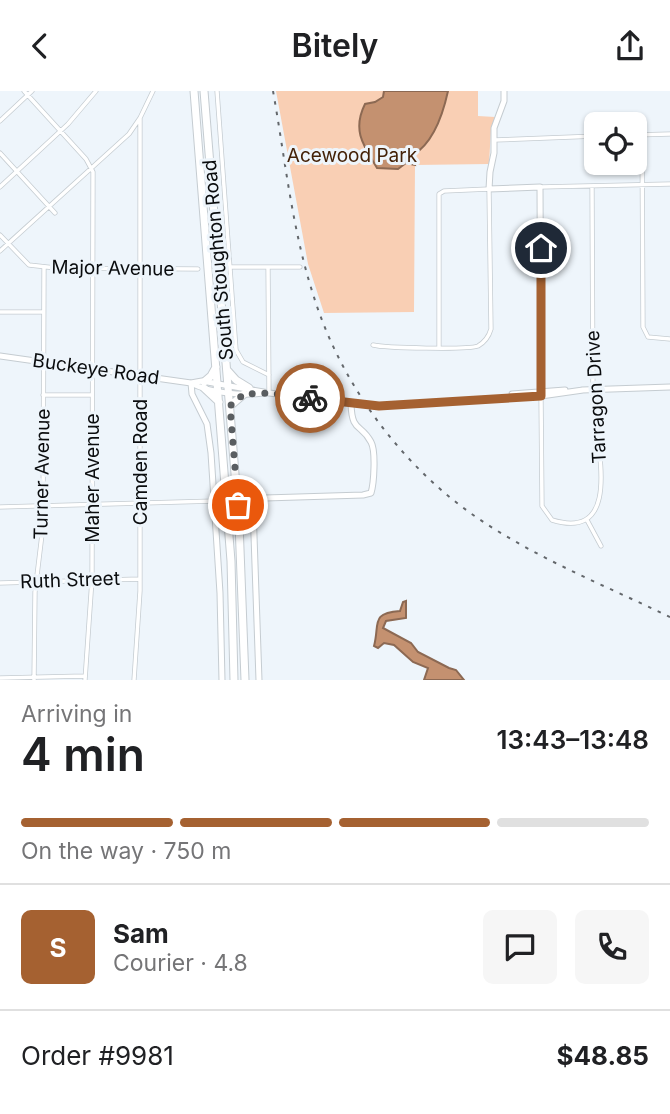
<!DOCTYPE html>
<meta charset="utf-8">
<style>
body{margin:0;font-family:Inter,sans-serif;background:#f6f6f6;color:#202124;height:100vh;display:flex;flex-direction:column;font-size:26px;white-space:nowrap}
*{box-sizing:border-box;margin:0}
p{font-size:23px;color:#757577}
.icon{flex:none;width:38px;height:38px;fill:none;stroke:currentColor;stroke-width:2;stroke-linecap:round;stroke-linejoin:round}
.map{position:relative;height:589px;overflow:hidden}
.side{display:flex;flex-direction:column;background:#fff;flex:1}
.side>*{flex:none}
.tools{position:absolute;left:584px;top:21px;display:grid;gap:14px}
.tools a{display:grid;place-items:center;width:63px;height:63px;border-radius:10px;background:#fff;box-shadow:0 2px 5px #0004;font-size:35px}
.pin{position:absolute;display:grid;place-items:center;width:60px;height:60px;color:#fff;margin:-30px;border:4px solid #fff;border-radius:50%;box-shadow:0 2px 7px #0007}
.courier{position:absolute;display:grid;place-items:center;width:70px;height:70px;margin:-35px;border:5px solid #a56131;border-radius:50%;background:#fff;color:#222;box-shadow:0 2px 9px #0007}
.overview em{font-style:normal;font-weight:600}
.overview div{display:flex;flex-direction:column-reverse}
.overview{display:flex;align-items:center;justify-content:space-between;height:119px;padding:0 21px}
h1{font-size:46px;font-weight:600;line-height:52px}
.bar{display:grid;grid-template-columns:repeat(4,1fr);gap:10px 7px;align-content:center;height:84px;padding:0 21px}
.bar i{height:9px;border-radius:5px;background:#e0e0e0}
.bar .current{background:#a56131}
.bar p{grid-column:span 4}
.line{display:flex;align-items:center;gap:18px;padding:0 21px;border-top:2px solid #e0e0e0}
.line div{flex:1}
.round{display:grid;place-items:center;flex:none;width:74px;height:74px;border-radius:10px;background:#f6f6f6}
header{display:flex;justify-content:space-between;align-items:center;height:91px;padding:0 21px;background:#fff;font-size:32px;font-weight:600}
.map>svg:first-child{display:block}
.green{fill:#f9cfb4}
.water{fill:#c49170;stroke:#8c6953;stroke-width:2}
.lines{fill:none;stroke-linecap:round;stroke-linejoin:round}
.street-casing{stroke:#c5ccd1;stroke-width:5}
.secondary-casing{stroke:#c5ccd1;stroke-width:7}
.primary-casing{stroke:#c5ccd1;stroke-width:9}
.street{stroke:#fff;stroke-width:3.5}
.secondary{stroke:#fff;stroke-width:5}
.primary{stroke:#fff;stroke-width:7}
.rail{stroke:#63676b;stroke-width:2;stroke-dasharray:3.5 7;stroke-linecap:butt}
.done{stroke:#5a5e61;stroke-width:7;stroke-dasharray:0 12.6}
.route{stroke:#a56131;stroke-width:9}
.labels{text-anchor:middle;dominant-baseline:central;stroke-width:6;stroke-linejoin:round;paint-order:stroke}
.park-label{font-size:19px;fill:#442208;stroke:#eef5fb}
.street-label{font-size:19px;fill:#0a0c0e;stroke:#eef5fb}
</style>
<header><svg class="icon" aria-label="back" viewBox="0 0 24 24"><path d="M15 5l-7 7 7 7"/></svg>Bitely<svg class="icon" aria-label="share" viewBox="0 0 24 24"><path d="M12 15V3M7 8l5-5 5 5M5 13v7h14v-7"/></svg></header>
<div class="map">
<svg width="670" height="589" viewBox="0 0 670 589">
<rect width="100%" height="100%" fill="#eef5fb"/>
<!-- green -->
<path class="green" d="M 276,0 L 478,0 L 478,25 L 495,26 L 491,38 L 489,73 L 415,74 L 414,221 L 324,222 L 308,173 Z"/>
<!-- water -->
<path class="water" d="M 384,0 L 448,0 C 443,23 433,52 413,64 L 415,74 L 406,72 L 398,78 L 377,77 C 363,54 352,39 365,13 L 375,11 L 383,6 Z
M 406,510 L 406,527 L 386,530 L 383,537 L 411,552 L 418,561 L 449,577 L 456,579 L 464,589 L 424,589 L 428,577 L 413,571 L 394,554 L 384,552 L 378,557 L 374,555 C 380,533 370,522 400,520 L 403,511 Z"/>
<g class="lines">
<defs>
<path id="street" d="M 24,0 L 86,68 L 93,81 L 92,488 L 85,589
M 217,0 L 236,259 L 243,271 L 269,284
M 0,30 L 32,0
M 635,44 L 670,43
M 642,44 L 643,236 L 648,246 L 670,248
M 494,49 L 597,45
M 0,62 L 55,122
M 0,96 L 68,33 L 96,0
M 540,96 L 670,93
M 0,144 L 29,174 L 56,177 L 198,178
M 0,160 L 129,43 L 140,27 L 153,0
M 230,176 L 300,176
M 268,176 L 269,302
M 0,221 L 43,221
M 373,254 C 385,257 468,259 478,255 C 485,251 489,245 491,238 L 489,98 L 444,100 L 439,103 L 439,256
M 43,304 L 92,304
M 541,306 L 542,415 L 552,429 C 627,452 594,346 593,309 L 592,95
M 0,416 L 215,410
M 587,429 L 601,455
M 0,492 L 140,488
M 0,587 L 85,585
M 34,589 L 35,501 L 43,435 L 44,176
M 134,589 L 140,500 L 140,27"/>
<path id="secondary" d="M 504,0 L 504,10 L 494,37 L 494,62 L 490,81 L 489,98 L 540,96 L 541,300
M 0,265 L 191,292 L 202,290 L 269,302 L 379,315 L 541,305 L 583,299
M 191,292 L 192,303 L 207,333 L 211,362 L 220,502 L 222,589
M 191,292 C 210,302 242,305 263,302
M 582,299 L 670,296
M 512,303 L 565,299
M 259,589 L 253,416 L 258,409 L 265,407 L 363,404 L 371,402 C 374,392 376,360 371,351 C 361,332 352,342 351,313"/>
<path id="primary" d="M 194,0 L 231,470 L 234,589
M 204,0 L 239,432 L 245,589
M 228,280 L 236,289 L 249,297
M 204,291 L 211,285 L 216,276
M 204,297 L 219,311
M 230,315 L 244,303"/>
</defs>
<!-- street casing -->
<use href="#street" class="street-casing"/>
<!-- secondary casing -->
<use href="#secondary" class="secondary-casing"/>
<!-- primary casing -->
<use href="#primary" class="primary-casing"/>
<!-- street -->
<use href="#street" class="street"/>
<!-- secondary -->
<use href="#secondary" class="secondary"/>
<!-- primary -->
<use href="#primary" class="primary"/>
<!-- rail -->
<path class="rail" d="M 273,0 C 285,67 292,138 313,203 C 341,295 405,380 485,432 C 543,470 608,496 670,526"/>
</g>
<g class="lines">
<!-- done -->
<path class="done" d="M 238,414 L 230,315 L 244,303 L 269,302 L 310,307"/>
<!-- route -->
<path class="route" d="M 310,307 L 379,315 L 541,305 L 541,157"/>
</g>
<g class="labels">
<!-- park labels -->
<g class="park-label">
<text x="352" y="64">Acewood Park</text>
</g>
<!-- street labels -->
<g class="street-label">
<text transform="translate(218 169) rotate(-95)">South Stoughton Road</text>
<text transform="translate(113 177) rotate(1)">Major Avenue</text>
<text transform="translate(96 278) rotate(8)">Buckeye Road</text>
<text transform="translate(596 306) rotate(-93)">Tarragon Drive</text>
<text transform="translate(140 371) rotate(-90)">Camden Road</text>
<text transform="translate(42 383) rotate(-89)">Turner Avenue</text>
<text transform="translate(92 387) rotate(-90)">Maher Avenue</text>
<text transform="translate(70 489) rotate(-2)">Ruth Street</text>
</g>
</g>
</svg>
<div class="tools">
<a><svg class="icon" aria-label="locate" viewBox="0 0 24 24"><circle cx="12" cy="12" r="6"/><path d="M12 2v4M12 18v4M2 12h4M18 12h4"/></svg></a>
</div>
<div class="pin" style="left:238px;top:414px;background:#ea580c"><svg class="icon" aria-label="bag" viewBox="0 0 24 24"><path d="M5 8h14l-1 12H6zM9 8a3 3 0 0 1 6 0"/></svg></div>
<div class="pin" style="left:541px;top:157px;background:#1f2937"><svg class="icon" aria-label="home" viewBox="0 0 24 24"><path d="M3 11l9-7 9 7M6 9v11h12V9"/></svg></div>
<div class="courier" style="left:310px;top:307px"><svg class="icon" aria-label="bike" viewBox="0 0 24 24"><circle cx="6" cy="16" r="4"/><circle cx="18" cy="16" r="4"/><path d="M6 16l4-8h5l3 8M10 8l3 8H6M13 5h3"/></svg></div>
</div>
<section class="side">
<div class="overview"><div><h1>4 min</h1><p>Arriving in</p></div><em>13:43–13:48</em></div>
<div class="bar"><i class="current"></i><i class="current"></i><i class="current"></i><i></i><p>On the way · 750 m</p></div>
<div class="line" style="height:126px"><b class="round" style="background:#a56131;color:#fff">S</b><div><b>Sam</b><p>Courier · 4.8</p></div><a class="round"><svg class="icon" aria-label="chat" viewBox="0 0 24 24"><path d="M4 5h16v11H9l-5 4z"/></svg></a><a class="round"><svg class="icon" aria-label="phone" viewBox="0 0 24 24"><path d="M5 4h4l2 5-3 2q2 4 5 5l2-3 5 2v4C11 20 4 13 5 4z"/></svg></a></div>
<div class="line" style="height:91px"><div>Order #9981</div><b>$48.85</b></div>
</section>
